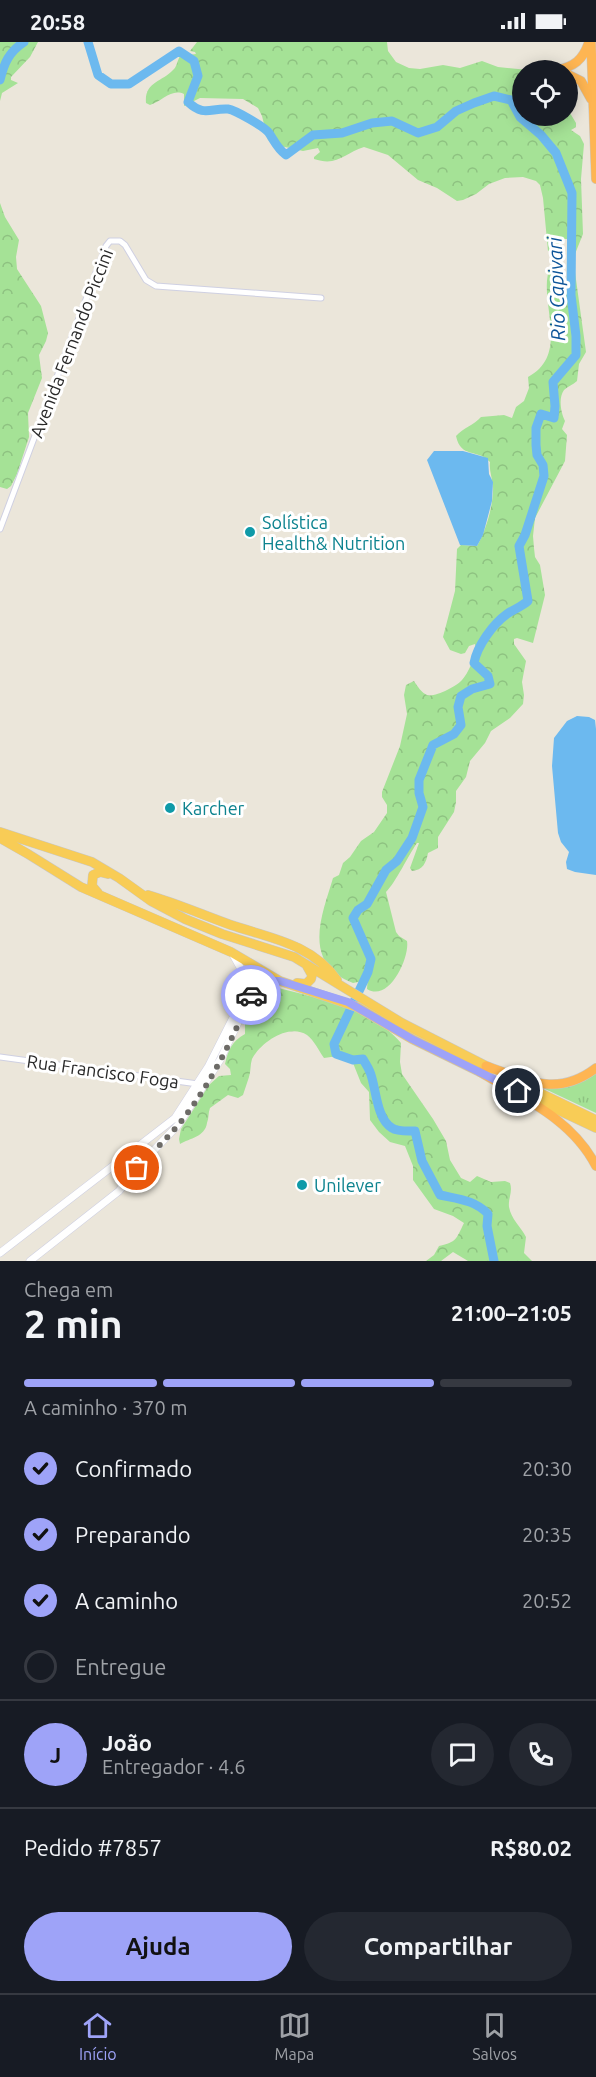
<!DOCTYPE html>
<html lang="pt">
<meta charset="utf-8">
<style>
body{margin:0;font-family:Ubuntu,sans-serif;background:#242831;color:#f1f3f6;height:100vh;display:flex;flex-direction:column;font-size:22px;white-space:nowrap}
*{box-sizing:border-box;margin:0}
p{font-size:20px;color:#9ea1a6}
.icon{flex:none;width:33px;height:33px;fill:none;stroke:currentColor;stroke-width:2;stroke-linecap:round;stroke-linejoin:round}
.map{position:relative;height:1219px;overflow:hidden}
.sheet{display:flex;flex-direction:column;background:#171b24;flex:1}
.sheet>*{flex:none}
.tools{position:absolute;left:512px;top:18px;display:grid;gap:12px}
.tools a{display:grid;place-items:center;width:66px;height:66px;border-radius:50%;background:#171b24;box-shadow:0 3px 15px #0003;font-size:30px}
.pin{position:absolute;display:grid;place-items:center;width:51px;height:51px;color:#fff;margin:-26px;border:3px solid #fff;border-radius:50%;box-shadow:0 2px 6px #0007}
.courier{position:absolute;display:grid;place-items:center;width:60px;height:60px;margin:-30px;border:4px solid #9ea3f8;border-radius:50%;background:#fff;color:#222;box-shadow:0 2px 8px #0007}
.summary em{font-style:normal;font-weight:700}
.summary div{display:flex;flex-direction:column-reverse}
.summary{display:flex;align-items:center;justify-content:space-between;height:102px;padding:0 24px}
h1{font-size:39px;font-weight:700;line-height:45px}
.bar{display:grid;grid-template-columns:repeat(4,1fr);gap:9px 6px;align-content:center;height:72px;padding:0 24px}
.bar i{height:8px;border-radius:4px;background:#363941}
.bar .selected{background:#9ea3f8}
.bar p{grid-column:span 4}
.line{display:flex;align-items:center;gap:15px;padding:0 24px;border-top:2px solid #363941}
.line div{flex:1}
.round{display:grid;place-items:center;flex:none;width:63px;height:63px;border-radius:32px;background:#242831}
ol{padding:0 24px;list-style:none}
li{display:flex;align-items:center;gap:18px;height:66px}
li p{margin-inline-start:auto}
li .icon{padding:6px;border-radius:50%;background:#9ea3f8;color:#111;stroke-width:4}
li:last-child{color:#9ea1a6}
li i{width:33px;height:33px;border:3px solid #363941;border-radius:50%}
.cta{display:flex;gap:12px;margin-top:auto;padding:12px 24px}
.cta a{flex:1;height:69px;border-radius:36px;background:#9ea3f8;color:#111;font-size:24px;font-weight:700;line-height:69px;text-align:center}
.cta a+a{background:#242831;color:#f1f3f6}
.status{display:flex;justify-content:space-between;align-items:center;height:42px;padding:0 30px;background:#171b24;direction:ltr}
.status svg{height:16px;fill:currentColor}
.tab-bar{display:flex;justify-content:space-around;align-items:center;height:84px;border-top:2px solid #363941;background:#171b24;font-size:16px;color:#9ea1a6}
.tab-bar a{display:grid;justify-items:center;gap:3px}
.tab-bar .selected{color:#9ea3f8}
.map>svg:first-child{display:block}
.grass{fill:url(#grass-tufts)}
.forest{fill:url(#forest-crowns)}
.water{fill:#6cb9ef}
.lines{fill:none;stroke-linecap:round;stroke-linejoin:round}
.river{stroke:#6cb9ef;stroke-width:9}
.minor-casing{stroke:#cfd0e2;stroke-width:7}
.tertiary-casing{stroke:#cfd0e2;stroke-width:8}
.trunk-casing{stroke:#c7c7c7;stroke-width:10}
.motorway-casing{stroke:#c7c7c7;stroke-width:10}
.minor{stroke:#fff;stroke-width:5}
.tertiary{stroke:#fff;stroke-width:7}
.trunk{stroke:#f8cc56;stroke-width:9}
.motorway{stroke:#feb552;stroke-width:9}
.done{stroke:#6d6b67;stroke-width:6;stroke-dasharray:0 10.8}
.route{stroke:#9ea3f8;stroke-width:8}
.culture-dot{fill:#0f9aa8;stroke:#fff;stroke-width:2}
.labels{text-anchor:middle;dominant-baseline:central;stroke-width:6;stroke-linejoin:round;paint-order:stroke}
.street-label{font-size:18px;fill:#292929;stroke:#fff}
.culture-label{font-size:18px;fill:#0d838f;stroke:#fff;text-anchor:start}
.water-label{font-size:20px;font-style:italic;fill:#0d5599;stroke:#fff}
</style>
<div class="status"><b>20:58</b><svg viewBox="0 0 49 12"><path d="M0 12V9h3v3zM5 12V6h3v6zM10 12V3h3v9zM15 12V0h3v12zM26 1h20v11H26zM47 4h2v5h-2z"/></svg></div>
<div class="map">
<svg width="596" height="1219" viewBox="0 0 596 1219">
<defs>
<pattern id="grass-tufts" width="24" height="20" patternUnits="userSpaceOnUse" patternTransform="scale(1.5)"><rect width="24" height="20" fill="#a5e296"/><path d="M3 7l-1-3M5 7V3M7 7l1-3M15 17l-1-3M17 17v-4M19 17l1-3" fill="none" stroke="#8ec281"/></pattern>
<pattern id="forest-crowns" width="20" height="18" patternUnits="userSpaceOnUse" patternTransform="scale(1.5)"><rect width="20" height="18" fill="#a5e296"/><path d="M2 6a3 3 0 1 1 6 0M12 15a3 3 0 1 1 6 0" fill="none" stroke="#8ec281"/></pattern>
</defs>
<rect width="100%" height="100%" fill="#ebe6da"/>
<!-- grass -->
<path class="grass" d="M 596,1029 L 596,1071 L 545,1047 L 574,1043 Z"/>
<!-- forest -->
<path class="forest" d="M 0,0 L 38,0 L 30,15 L 11,35 L 11,38 L 18,41 L 2,51 L 0,59 Z
M 197,0 L 387,0 L 388,9 L 396,20 L 409,26 L 420,27 L 443,23 L 460,26 L 482,19 L 498,25 L 528,28 L 522,28 L 522,74 L 567,74 L 567,66 L 576,81 L 576,85 L 571,88 L 580,94 L 584,102 L 581,137 L 583,192 L 575,212 L 574,223 L 586,310 L 579,322 L 577,339 C 573,343 568,344 564,348 C 558,356 561,371 565,379 L 562,387 L 567,393 L 565,419 L 535,476 L 533,494 L 534,506 L 535,515 L 540,523 L 545,553 L 533,601 L 517,596 L 514,597 L 514,602 L 526,619 L 522,640 L 524,653 L 523,662 L 510,676 L 491,689 L 485,701 L 470,719 L 466,735 L 456,749 L 456,760 L 454,770 L 438,795 L 438,806 L 428,811 C 426,821 423,828 412,829 L 410,826 L 419,801 L 417,801 C 408,814 396,840 386,850 L 396,890 L 399,894 L 407,899 C 410,915 389,961 367,947 L 368,933 L 363,939 L 353,941 C 348,939 341,936 336,932 C 306,908 324,867 333,836 L 339,833 L 343,821 L 350,815 L 361,799 L 374,790 L 387,771 L 387,763 L 382,755 L 382,750 L 400,704 L 407,672 L 404,653 L 406,643 L 414,639 C 417,644 422,651 427,653 C 434,656 457,644 462,638 C 469,630 477,612 475,602 L 469,604 L 465,611 L 461,612 L 450,608 L 443,595 L 455,549 L 457,507 L 461,503 L 477,504 C 486,489 494,461 493,444 C 492,435 489,429 490,420 C 477,406 461,417 456,394 C 463,386 474,383 481,375 L 504,373 L 512,376 L 516,365 L 524,359 L 529,346 L 528,335 C 573,311 535,255 551,223 L 556,221 L 560,223 L 558,234 L 564,248 L 568,249 L 570,247 L 569,202 L 567,197 L 564,197 L 552,208 L 548,209 L 543,156 L 540,143 L 536,139 L 523,135 L 505,136 L 489,142 L 476,152 L 463,158 L 457,159 L 437,146 L 418,138 L 388,113 L 364,105 C 344,111 338,125 314,117 L 314,115 L 320,110 L 318,106 L 303,109 L 276,103 L 268,98 L 262,74 L 258,66 L 243,57 L 200,56 L 184,64 L 184,52 C 172,46 162,59 150,63 L 146,61 C 144,40 162,40 173,28 C 177,25 177,19 180,14 L 196,12 L 195,10 L 190,9 Z
M 0,161 L 5,175 L 19,198 L 16,215 L 17,227 L 41,264 L 48,291 L 46,299 L 39,313 L 42,336 L 28,371 L 29,395 L 17,432 L 11,444 L 7,447 L 0,445 Z
M 278,946 C 316,955 375,969 401,1001 L 400,1020 L 402,1032 L 433,1077 L 446,1099 L 450,1118 L 461,1136 L 470,1140 L 477,1134 L 491,1140 L 505,1139 L 510,1141 C 513,1150 508,1156 509,1165 C 511,1177 521,1185 526,1195 L 524,1211 L 532,1219 L 468,1219 L 453,1210 L 441,1219 L 426,1219 L 434,1213 L 439,1204 C 457,1200 456,1197 464,1181 L 453,1174 L 434,1167 L 413,1138 L 413,1124 L 405,1104 L 390,1100 L 379,1090 L 370,1078 L 369,1050 L 361,1041 L 353,1021 L 338,1014 L 324,1016 C 319,1009 314,998 307,993 C 289,981 261,1000 252,1017 C 250,1023 251,1029 249,1035 C 247,1041 245,1047 243,1053 L 238,1056 L 228,1053 L 210,1066 C 208,1071 209,1076 207,1081 C 205,1095 190,1096 180,1102 L 179,1097 L 181,1087 L 209,1043 L 219,1034 L 231,1033 L 230,1027 L 225,1022 C 228,1008 232,999 245,992 L 245,982 L 255,976 C 258,955 249,947 278,946 Z"/>
<!-- water -->
<path class="water" d="M 434,409 L 463,409 L 488,416 L 489,432 L 493,440 L 492,459 L 483,493 L 477,504 L 460,503 L 427,418 Z
M 577,674 L 589,675 L 595,678 L 596,687 L 596,833 L 575,830 L 567,827 L 566,820 L 569,810 L 561,800 L 558,791 L 552,724 L 554,696 L 567,679 Z"/>
<g class="lines">
<!-- river -->
<path class="river" d="M 88,0 L 98,33 L 111,42 L 129,42 L 179,9 L 194,19 L 198,34 L 188,60 C 204,75 210,66 228,67 C 235,68 265,85 269,91 C 275,100 277,106 286,113 L 313,93 L 342,91 L 372,81 L 392,79 L 418,91 L 437,85 L 456,69 L 474,61 L 494,54 L 511,58 L 520,75 L 541,93 L 556,111 L 572,151 L 571,253 L 576,294 L 576,313 L 553,340 L 555,364 L 554,376 L 541,372 L 536,386 L 536,403 L 537,413 L 543,423 L 544,434 L 525,493 L 519,504 L 528,559 C 521,565 514,567 507,572 C 493,582 477,604 474,621 L 488,634 L 490,642 L 472,647 L 461,654 L 458,665 L 461,683 L 454,692 L 433,703 L 419,738 L 419,751 L 423,765 L 412,796 L 397,819 L 386,828 L 367,862 L 358,868 L 353,876 L 371,917 L 368,930 L 334,1002 L 336,1012 L 353,1018 L 363,1017 C 365,1021 368,1025 370,1030 C 376,1044 376,1077 392,1086 C 398,1090 409,1089 415,1089 L 422,1119 L 440,1153 C 458,1157 475,1158 488,1172 L 487,1184 L 494,1219
M 0,38 C 4,21 9,10 24,0"/>
<defs>
<path id="minor" d="M 0,487 L 106,204 L 110,199 L 120,199 L 125,203 L 146,238 L 156,244 L 321,256
M 0,1015 L 198,1042"/>
<path id="tertiary" d="M 0,1211 L 175,1076 L 208,1025 L 245,952 L 245,934 L 232,911
M 30,1219 L 119,1149 L 137,1126 L 178,1083 L 220,1018 L 255,945 L 267,939 L 278,939"/>
<path id="trunk" d="M 0,790 L 92,820 L 119,836 L 151,859 L 185,877 L 222,892 L 294,915 L 402,981 L 492,1027
M 0,796 L 28,812 L 81,845 L 231,910 L 280,939 L 357,965 L 412,997 L 486,1033
M 98,851 L 92,844 L 93,833 L 100,830 L 108,832
M 148,853 C 176,861 203,873 231,883 C 270,896 312,902 337,938
M 297,941 L 306,942 L 311,937 L 312,933 L 307,924
M 509,1036 L 596,1078
M 522,1051 L 596,1086"/>
<path id="motorway" d="M 591,0 L 596,137
M 556,28 C 574,25 583,18 589,0
M 567,32 L 581,39 L 591,57
M 486,1024 C 527,1038 557,1056 596,1026
M 480,1030 C 523,1056 572,1077 596,1124"/>
</defs>
<!-- minor casing -->
<use href="#minor" class="minor-casing"/>
<!-- tertiary casing -->
<use href="#tertiary" class="tertiary-casing"/>
<!-- trunk casing -->
<use href="#trunk" class="trunk-casing"/>
<!-- motorway casing -->
<use href="#motorway" class="motorway-casing"/>
<!-- minor -->
<use href="#minor" class="minor"/>
<!-- tertiary -->
<use href="#tertiary" class="tertiary"/>
<!-- trunk -->
<use href="#trunk" class="trunk"/>
<!-- motorway -->
<use href="#motorway" class="motorway"/>
</g>
<g class="lines">
<!-- done -->
<path class="done" d="M 137,1126 C 151,1111 166,1098 179,1082 C 210,1044 232,998 251,953"/>
<!-- route -->
<path class="route" d="M 251,953 L 261,941 L 267,939 L 280,939 L 348,960 L 412,997 L 518,1049"/>
</g>
<!-- markers -->
<g class="culture-dot">
<circle cx="250" cy="490" r="6"/>
<circle cx="170" cy="766" r="6"/>
<circle cx="302" cy="1143" r="6"/>
</g>
<g class="labels">
<!-- street labels -->
<g class="street-label">
<text transform="translate(71 301) rotate(-69)">Avenida Fernando Piccini</text>
<text transform="translate(103 1029) rotate(8)">Rua Francisco Foga</text>
</g>
<!-- culture labels -->
<g class="culture-label">
<text x="262" y="480">Solística<tspan x="262" dy="21">Health&amp; Nutrition</tspan></text>
<text x="182" y="766">Karcher</text>
<text x="314" y="1143">Unilever</text>
</g>
<!-- water labels -->
<g class="water-label">
<text transform="translate(556 247) rotate(-92)">Rio Capivari</text>
</g>
</g>
</svg>
<div class="tools">
<a><svg class="icon" aria-label="locate" viewBox="0 0 24 24"><circle cx="12" cy="12" r="6"/><path d="M12 2v4M12 18v4M2 12h4M18 12h4"/></svg></a>
</div>
<div class="pin" style="left:137px;top:1126px;background:#ea580c"><svg class="icon" aria-label="bag" viewBox="0 0 24 24"><path d="M5 8h14l-1 12H6zM9 8a3 3 0 0 1 6 0"/></svg></div>
<div class="pin" style="left:518px;top:1049px;background:#1f2937"><svg class="icon" aria-label="home" viewBox="0 0 24 24"><path d="M3 11l9-7 9 7M6 9v11h12V9"/></svg></div>
<div class="courier" style="left:251px;top:953px"><svg class="icon" aria-label="car" viewBox="0 0 24 24"><path d="M5 17H2v-5l4-1 3-4h7l3 4 3 1v5h-3M9 17h6M6 11h13"/><circle cx="7" cy="17" r="2"/><circle cx="17" cy="17" r="2"/></svg></div>
</div>
<section class="sheet">
<div class="summary"><div><h1>2 min</h1><p>Chega em</p></div><em>21:00–21:05</em></div>
<div class="bar"><i class="selected"></i><i class="selected"></i><i class="selected"></i><i></i><p>A caminho · 370 m</p></div>
<ol>
<li><svg class="icon" aria-label="check" viewBox="0 0 24 24"><path d="M5 12l5 5 9-10"/></svg>Confirmado<p>20:30</p></li>
<li><svg class="icon" aria-label="check" viewBox="0 0 24 24"><path d="M5 12l5 5 9-10"/></svg>Preparando<p>20:35</p></li>
<li><svg class="icon" aria-label="check" viewBox="0 0 24 24"><path d="M5 12l5 5 9-10"/></svg>A caminho<p>20:52</p></li>
<li><i></i>Entregue</li>
</ol>
<div class="line" style="height:108px"><b class="round" style="background:#9ea3f8;color:#111">J</b><div><b>João</b><p>Entregador · 4.6</p></div><a class="round"><svg class="icon" aria-label="chat" viewBox="0 0 24 24"><path d="M4 5h16v11H9l-5 4z"/></svg></a><a class="round"><svg class="icon" aria-label="phone" viewBox="0 0 24 24"><path d="M5 4h4l2 5-3 2q2 4 5 5l2-3 5 2v4C11 20 4 13 5 4z"/></svg></a></div>
<div class="line" style="height:78px"><div>Pedido #7857</div><b>R$80.02</b></div>
<div class="cta"><a>Ajuda</a><a>Compartilhar</a></div>
</section>
<nav class="tab-bar">
<a class="selected"><svg class="icon" aria-label="home" viewBox="0 0 24 24"><path d="M3 11l9-7 9 7M6 9v11h12V9"/></svg>Início</a>
<a><svg class="icon" aria-label="map" viewBox="0 0 24 24"><path d="M3 6l6-2 6 2 6-2v14l-6 2-6-2-6 2zM9 4v14M15 6v14"/></svg>Mapa</a>
<a><svg class="icon" aria-label="saved" viewBox="0 0 24 24"><path d="M7 4h10v16l-5-4-5 4z"/></svg>Salvos</a>
</nav>
